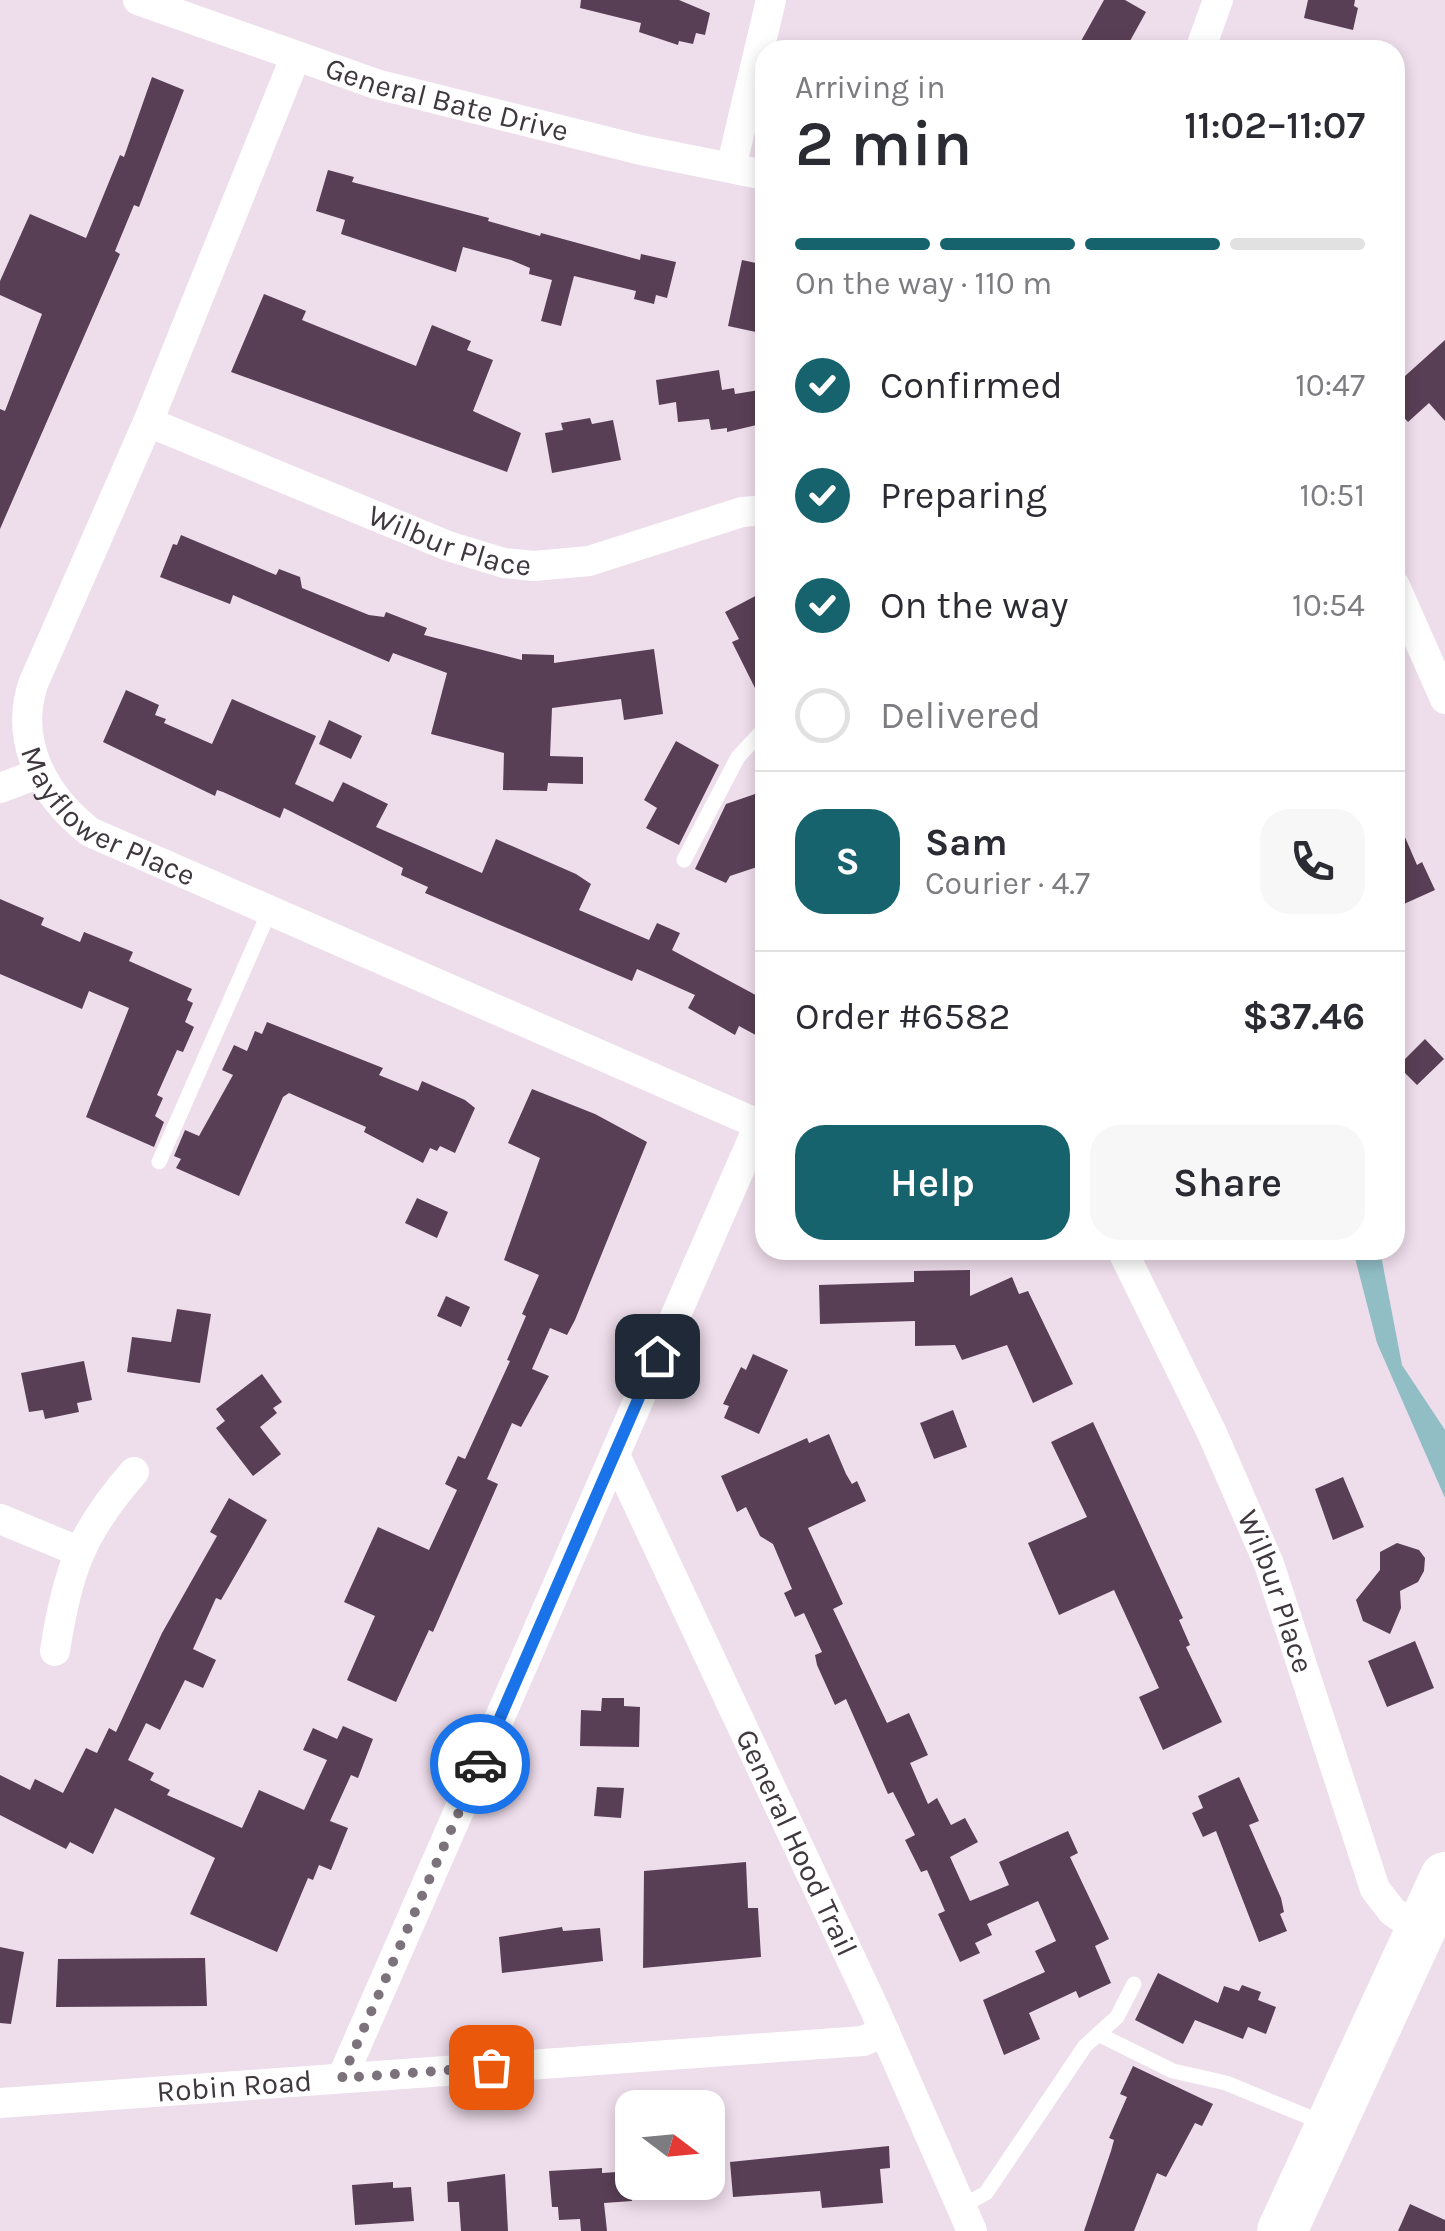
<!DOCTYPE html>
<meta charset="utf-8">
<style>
body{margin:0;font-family:Karla,sans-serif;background:#f7f7f7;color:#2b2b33;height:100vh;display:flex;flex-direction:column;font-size:38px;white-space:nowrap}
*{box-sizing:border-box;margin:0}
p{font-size:32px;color:#7c7c81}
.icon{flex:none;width:55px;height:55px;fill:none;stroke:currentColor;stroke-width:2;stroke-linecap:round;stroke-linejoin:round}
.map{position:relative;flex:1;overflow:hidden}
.drawer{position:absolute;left:755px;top:40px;width:650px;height:1220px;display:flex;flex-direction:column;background:#fff;border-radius:30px;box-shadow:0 5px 15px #0003}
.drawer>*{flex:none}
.needle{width:65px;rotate:106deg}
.controls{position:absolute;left:615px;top:2090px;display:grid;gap:20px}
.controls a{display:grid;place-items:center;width:110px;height:110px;border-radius:20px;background:#fff;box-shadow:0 5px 15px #0003;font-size:50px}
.pin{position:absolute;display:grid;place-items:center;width:85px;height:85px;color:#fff;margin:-42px;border-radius:20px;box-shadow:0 5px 15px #0006}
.courier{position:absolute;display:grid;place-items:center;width:100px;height:100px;margin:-50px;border:8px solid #1a73e8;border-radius:50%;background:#fff;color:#222;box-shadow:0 2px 12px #0007}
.headline em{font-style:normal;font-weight:600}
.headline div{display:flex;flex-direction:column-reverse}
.headline{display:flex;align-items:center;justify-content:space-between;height:170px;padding:0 40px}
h1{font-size:65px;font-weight:600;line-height:75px}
.bar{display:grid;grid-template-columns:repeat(4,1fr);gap:15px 10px;align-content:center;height:120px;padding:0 40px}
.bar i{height:12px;border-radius:8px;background:#e1e1e2}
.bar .current{background:#16636d}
.bar p{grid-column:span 4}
.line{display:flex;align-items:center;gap:25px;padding:0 40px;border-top:2px solid #e1e1e2}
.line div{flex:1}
.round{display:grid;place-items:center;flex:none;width:105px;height:105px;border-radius:30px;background:#f7f7f7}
ol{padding:0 40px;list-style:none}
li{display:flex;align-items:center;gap:30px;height:110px}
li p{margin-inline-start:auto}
li .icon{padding:10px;border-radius:50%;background:#16636d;color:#fff;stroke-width:4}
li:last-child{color:#7c7c81}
li i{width:55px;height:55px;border:5px solid #e1e1e2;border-radius:50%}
.cta{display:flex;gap:20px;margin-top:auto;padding:20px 40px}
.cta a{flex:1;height:115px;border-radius:30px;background:#16636d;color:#fff;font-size:40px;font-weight:600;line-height:115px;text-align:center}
.cta a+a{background:#f7f7f7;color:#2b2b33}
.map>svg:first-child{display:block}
.water{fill:#91bec5}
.building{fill:#593f55}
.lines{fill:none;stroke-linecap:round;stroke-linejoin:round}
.lane{stroke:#fff;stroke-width:15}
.street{stroke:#fff;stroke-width:30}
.primary{stroke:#fff;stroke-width:50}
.done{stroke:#7c727b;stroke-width:10;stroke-dasharray:0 18}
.route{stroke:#1a73e8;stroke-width:12}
.labels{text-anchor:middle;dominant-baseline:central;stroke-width:10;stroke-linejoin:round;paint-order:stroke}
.street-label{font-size:30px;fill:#3f383e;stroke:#fff}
</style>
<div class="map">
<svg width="1445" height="2231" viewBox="0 0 1445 2231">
<rect width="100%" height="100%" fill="#eeddeb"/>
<!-- water -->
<path class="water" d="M 1353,1250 L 1380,1250 L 1402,1365 L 1445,1430 L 1445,1498 L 1377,1343 Z"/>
<!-- building -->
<path class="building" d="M 581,0 L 679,0 L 710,13 L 705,35 L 696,33 L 693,44 L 679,41 L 678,45 L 639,32 L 641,23 L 580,8 Z
M 1104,0 L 1125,0 L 1146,12 L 1125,50 L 1076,50 Z
M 1308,0 L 1355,0 L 1354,6 L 1358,8 L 1353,30 L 1304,18 Z
M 152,77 L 184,90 L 139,207 L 134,205 L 115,251 L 120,254 L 0,529 L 0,409 L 5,411 L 42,314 L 0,295 L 0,281 L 30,214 L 86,238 L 120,155 L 124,157 Z
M 328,170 L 354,177 L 352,182 L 489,218 L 488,221 L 540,236 L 541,233 L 640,260 L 641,254 L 676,262 L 667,298 L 656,295 L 654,304 L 634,299 L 636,291 L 574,276 L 561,326 L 541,321 L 552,280 L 529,274 L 530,268 L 511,260 L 463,247 L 456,272 L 341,234 L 345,220 L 316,211 Z
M 742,260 L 765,265 L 765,328 L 757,326 L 756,332 L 728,326 Z
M 264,294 L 306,311 L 302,320 L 416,366 L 432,325 L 471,341 L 467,350 L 493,360 L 473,411 L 521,433 L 507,472 L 231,372 Z
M 1445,340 L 1445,421 L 1429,403 L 1408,422 L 1395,408 L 1395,385 Z
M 719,370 L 722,390 L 734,388 L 735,394 L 765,389 L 765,423 L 727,432 L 727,428 L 711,430 L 709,419 L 678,422 L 676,402 L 659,405 L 656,380 Z
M 590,418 L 592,424 L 613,420 L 621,460 L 552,473 L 545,433 L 563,430 L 561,423 Z
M 181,535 L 276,575 L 279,569 L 300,577 L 302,588 L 369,615 L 384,617 L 386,612 L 427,628 L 424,635 L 522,660 L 522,654 L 554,655 L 554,663 L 654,649 L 663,714 L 624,720 L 621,699 L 552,708 L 550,756 L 583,757 L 583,784 L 548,783 L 547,791 L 503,790 L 504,753 L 431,734 L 447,673 L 393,653 L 389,662 L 233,595 L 230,604 L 160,577 L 173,544 L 177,545 Z
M 765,591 L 765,708 L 732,642 L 739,639 L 725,612 Z
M 126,690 L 159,705 L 155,715 L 166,719 L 164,723 L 212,744 L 232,699 L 316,736 L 295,784 L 333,802 L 343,782 L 388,804 L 376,827 L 482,873 L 496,839 L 576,874 L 591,884 L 579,910 L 649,940 L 657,923 L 680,933 L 672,950 L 765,1000 L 765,1040 L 739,1026 L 735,1035 L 688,1008 L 695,995 L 637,969 L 632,981 L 425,893 L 428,887 L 401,875 L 403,868 L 284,808 L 280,818 L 223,792 L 217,790 L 215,796 L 103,742 Z
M 329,720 L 362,736 L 351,759 L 319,744 Z
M 676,741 L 719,765 L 679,845 L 646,828 L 657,808 L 644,800 Z
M 758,793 L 760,802 L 765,800 L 765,856 L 758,859 L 760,866 L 730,876 L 726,883 L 695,869 L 726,804 Z
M 1395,814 L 1417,865 L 1422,862 L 1435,890 L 1395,908 Z
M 0,899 L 44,918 L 41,925 L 80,942 L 84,932 L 133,952 L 129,961 L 192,989 L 187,1000 L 193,1003 L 185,1022 L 194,1027 L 183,1052 L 177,1050 L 157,1095 L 163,1098 L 155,1116 L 164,1122 L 154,1147 L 86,1117 L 129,1008 L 89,991 L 82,1009 L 0,974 Z
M 267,1022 L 383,1068 L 379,1075 L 418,1091 L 422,1081 L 465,1100 L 475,1108 L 455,1153 L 440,1146 L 437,1151 L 430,1148 L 423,1163 L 364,1132 L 366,1127 L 289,1093 L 283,1097 L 239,1196 L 176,1168 L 181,1159 L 174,1156 L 185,1130 L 199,1136 L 233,1075 L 222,1070 L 234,1045 L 247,1051 L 255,1031 L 262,1034 Z
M 1425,1039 L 1444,1059 L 1417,1085 L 1398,1066 Z
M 532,1089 L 595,1114 L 647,1142 L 575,1320 L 567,1335 L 550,1328 L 532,1369 L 549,1376 L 521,1427 L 512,1423 L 487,1479 L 498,1484 L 433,1632 L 429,1630 L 396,1702 L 347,1680 L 375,1616 L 344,1602 L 378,1527 L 429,1550 L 457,1490 L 445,1484 L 458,1456 L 465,1459 L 510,1361 L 507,1360 L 526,1316 L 522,1314 L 539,1275 L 504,1260 L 540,1158 L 508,1143 Z
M 417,1198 L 448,1212 L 437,1238 L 405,1223 Z
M 970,1270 L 970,1296 L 1012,1277 L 1019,1294 L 1028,1291 L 1073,1384 L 1033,1403 L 1007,1345 L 962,1360 L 955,1345 L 915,1346 L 915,1321 L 820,1324 L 819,1285 L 914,1282 L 914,1271 Z
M 446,1296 L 470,1307 L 461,1327 L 437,1316 Z
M 177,1309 L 211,1314 L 200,1383 L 127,1372 L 132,1337 L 171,1342 Z
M 753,1354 L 788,1370 L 759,1434 L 724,1418 L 729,1406 L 723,1404 L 741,1367 L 746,1370 Z
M 84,1361 L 92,1400 L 77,1403 L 79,1412 L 45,1419 L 43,1410 L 29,1412 L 21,1373 Z
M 262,1374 L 282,1402 L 273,1408 L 277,1413 L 260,1427 L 281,1454 L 253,1476 L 216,1428 L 225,1421 L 216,1409 Z
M 953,1410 L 967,1447 L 934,1459 L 920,1423 Z
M 1093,1422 L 1183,1618 L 1179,1620 L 1190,1645 L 1186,1647 L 1222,1722 L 1163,1750 L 1139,1697 L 1159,1688 L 1114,1590 L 1059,1615 L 1028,1543 L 1087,1517 L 1051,1442 Z
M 829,1434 L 846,1474 L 852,1484 L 857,1481 L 866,1501 L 808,1528 L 843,1604 L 833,1609 L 887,1723 L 909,1713 L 928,1755 L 910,1763 L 928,1804 L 937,1798 L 951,1825 L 965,1818 L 978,1842 L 950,1857 L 970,1901 L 1009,1885 L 999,1862 L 1068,1831 L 1078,1853 L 1070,1857 L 1109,1939 L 1095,1946 L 1111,1983 L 1079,1998 L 1076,1991 L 1029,2013 L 1040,2039 L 1004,2055 L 983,2000 L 1045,1972 L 1035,1951 L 1056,1941 L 1038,1901 L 987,1924 L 992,1935 L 975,1943 L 980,1953 L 960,1962 L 938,1914 L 945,1911 L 927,1870 L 921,1872 L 905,1840 L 915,1835 L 893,1792 L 888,1794 L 846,1699 L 835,1705 L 817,1665 L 815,1655 L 822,1652 L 804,1613 L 795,1617 L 784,1593 L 792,1589 L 773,1544 L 760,1536 L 746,1507 L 737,1512 L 721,1476 L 807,1438 L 809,1443 Z
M 1343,1477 L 1364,1527 L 1333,1540 L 1315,1489 Z
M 229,1498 L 267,1520 L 221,1600 L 216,1598 L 193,1649 L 216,1660 L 203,1688 L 185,1680 L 160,1730 L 146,1723 L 128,1760 L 154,1773 L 150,1780 L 170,1790 L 167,1795 L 242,1828 L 259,1790 L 304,1810 L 327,1760 L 303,1750 L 313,1728 L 337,1739 L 343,1726 L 373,1739 L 358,1778 L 351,1775 L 330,1821 L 348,1828 L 331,1870 L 319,1865 L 313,1880 L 308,1878 L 277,1952 L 190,1914 L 215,1858 L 115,1808 L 93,1854 L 70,1842 L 66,1849 L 0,1815 L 0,1775 L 30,1790 L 35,1779 L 63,1793 L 86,1748 L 97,1753 L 109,1728 L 116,1732 L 162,1633 L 217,1536 L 210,1532 Z
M 1397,1543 L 1419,1550 L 1425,1558 L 1424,1571 L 1418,1582 L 1400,1591 L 1401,1608 L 1390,1634 L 1363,1621 L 1356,1600 L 1380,1570 L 1380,1552 Z
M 1415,1641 L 1434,1688 L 1387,1707 L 1368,1661 Z
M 602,1698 L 624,1698 L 624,1706 L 640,1707 L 639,1747 L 580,1746 L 581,1710 L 601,1711 Z
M 1239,1777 L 1259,1821 L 1249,1825 L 1281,1898 L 1284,1912 L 1280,1914 L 1287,1931 L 1259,1942 L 1216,1831 L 1203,1837 L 1192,1813 L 1203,1808 L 1198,1796 Z
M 597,1787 L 624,1788 L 621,1818 L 594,1816 Z
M 746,1862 L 748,1908 L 758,1908 L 761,1957 L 643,1968 L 644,1871 Z
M 562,1927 L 563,1931 L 600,1928 L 603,1961 L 502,1973 L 499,1937 Z
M 0,1947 L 24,1952 L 11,2024 L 0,2023 Z
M 205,1958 L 207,2006 L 56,2007 L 58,1959 Z
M 1158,1973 L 1218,2003 L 1224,1986 L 1239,1991 L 1242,1985 L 1261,1992 L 1258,2000 L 1276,2007 L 1266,2034 L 1248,2027 L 1243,2039 L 1195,2020 L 1183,2044 L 1135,2020 Z
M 1133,2066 L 1213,2104 L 1202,2126 L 1195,2123 L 1166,2177 L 1157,2173 L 1134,2231 L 1084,2231 L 1111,2151 L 1114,2140 L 1109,2138 L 1127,2097 L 1120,2094 Z
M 889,2146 L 890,2168 L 880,2169 L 883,2203 L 822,2208 L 820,2191 L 733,2197 L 730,2162 Z
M 602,2168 L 602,2173 L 632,2171 L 632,2201 L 604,2203 L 607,2231 L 581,2231 L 580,2219 L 559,2220 L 558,2207 L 552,2207 L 549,2171 Z
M 505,2174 L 508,2231 L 461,2231 L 459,2202 L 448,2202 L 447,2182 Z
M 393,2182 L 393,2188 L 411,2187 L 414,2221 L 355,2225 L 352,2185 Z
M 1410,2204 L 1445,2220 L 1445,2231 L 1398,2231 Z"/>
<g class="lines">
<!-- lane -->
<path class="lane" d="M 684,860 L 738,757 L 765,728
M 159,1162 L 270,910
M 1098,2034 L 1173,2071 L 1226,2083 L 1326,2124
M 960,2207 L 986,2193 L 1085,2046 L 1117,2017 L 1134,1984"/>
<!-- street -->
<g class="street">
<path id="s1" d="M 138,0 L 376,84 L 641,150 L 765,175"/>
<path d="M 1200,50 L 1218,0"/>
<path id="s2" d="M 295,58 L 148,422 L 33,684 C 14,743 44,796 90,832 L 765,1127"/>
<path d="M 731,168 L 771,0"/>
<path id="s3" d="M 148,422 L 448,546 L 504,563 L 534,566 L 589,561 L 742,512 L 765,510"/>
<path d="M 1395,586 L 1445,699"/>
<path d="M 0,788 L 40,773"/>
<path id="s4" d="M 1122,1250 L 1212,1433 L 1269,1564 L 1375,1889 L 1392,1911 L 1420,1931"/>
<path id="s5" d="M 615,1455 L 874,2008 L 972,2231"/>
<path d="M 0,1519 L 78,1551"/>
<path d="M 55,1651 C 67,1572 81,1532 134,1472"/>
<path d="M 342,2078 L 759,1125"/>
<path id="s6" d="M 0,2103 L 863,2041 L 885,2032"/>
</g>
<!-- primary -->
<path class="primary" d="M 1282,2231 L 1445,1877"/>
</g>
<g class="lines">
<!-- done -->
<path class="done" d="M 480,1764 L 342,2078 L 491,2067"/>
<!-- route -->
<path class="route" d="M 480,1764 L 657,1356"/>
</g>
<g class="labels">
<!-- street labels -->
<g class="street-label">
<text stroke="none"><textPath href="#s1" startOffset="325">General Bate Drive</textPath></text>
<text stroke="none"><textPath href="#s3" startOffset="325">Wilbur Place</textPath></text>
<text stroke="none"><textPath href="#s2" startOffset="852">Mayflower Place</textPath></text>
<text stroke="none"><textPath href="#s4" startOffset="375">Wilbur Place</textPath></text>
<text stroke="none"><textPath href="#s5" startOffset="428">General Hood Trail</textPath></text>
<text stroke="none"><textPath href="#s6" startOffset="235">Robin Road</textPath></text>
</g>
</g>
</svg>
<div class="controls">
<a><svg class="needle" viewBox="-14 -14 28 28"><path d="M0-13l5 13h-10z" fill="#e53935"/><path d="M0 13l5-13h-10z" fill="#7c7c81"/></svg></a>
</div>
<div class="pin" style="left:491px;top:2067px;background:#ea580c"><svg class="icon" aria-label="bag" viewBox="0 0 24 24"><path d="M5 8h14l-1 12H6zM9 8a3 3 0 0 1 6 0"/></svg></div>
<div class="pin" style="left:657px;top:1356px;background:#1f2937"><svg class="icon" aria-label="home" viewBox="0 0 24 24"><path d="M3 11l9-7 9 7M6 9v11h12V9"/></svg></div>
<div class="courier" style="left:480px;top:1764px"><svg class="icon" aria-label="car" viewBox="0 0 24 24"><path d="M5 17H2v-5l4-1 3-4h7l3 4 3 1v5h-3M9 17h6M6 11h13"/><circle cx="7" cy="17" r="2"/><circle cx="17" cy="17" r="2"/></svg></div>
<section class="drawer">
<div class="headline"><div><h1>2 min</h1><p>Arriving in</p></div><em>11:02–11:07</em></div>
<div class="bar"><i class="current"></i><i class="current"></i><i class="current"></i><i></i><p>On the way · 110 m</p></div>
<ol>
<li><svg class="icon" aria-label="check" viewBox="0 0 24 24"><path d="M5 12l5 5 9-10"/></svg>Confirmed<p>10:47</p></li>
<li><svg class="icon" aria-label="check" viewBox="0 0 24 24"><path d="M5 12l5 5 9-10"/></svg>Preparing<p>10:51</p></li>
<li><svg class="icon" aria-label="check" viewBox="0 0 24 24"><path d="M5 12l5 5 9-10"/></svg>On the way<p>10:54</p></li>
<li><i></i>Delivered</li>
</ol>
<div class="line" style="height:180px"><b class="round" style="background:#16636d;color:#fff">S</b><div><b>Sam</b><p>Courier · 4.7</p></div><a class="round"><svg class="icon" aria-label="phone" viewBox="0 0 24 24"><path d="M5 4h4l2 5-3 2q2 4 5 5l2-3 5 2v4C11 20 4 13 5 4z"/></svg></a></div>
<div class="line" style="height:130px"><div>Order #6582</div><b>$37.46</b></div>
<div class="cta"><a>Help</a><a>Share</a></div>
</section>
</div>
